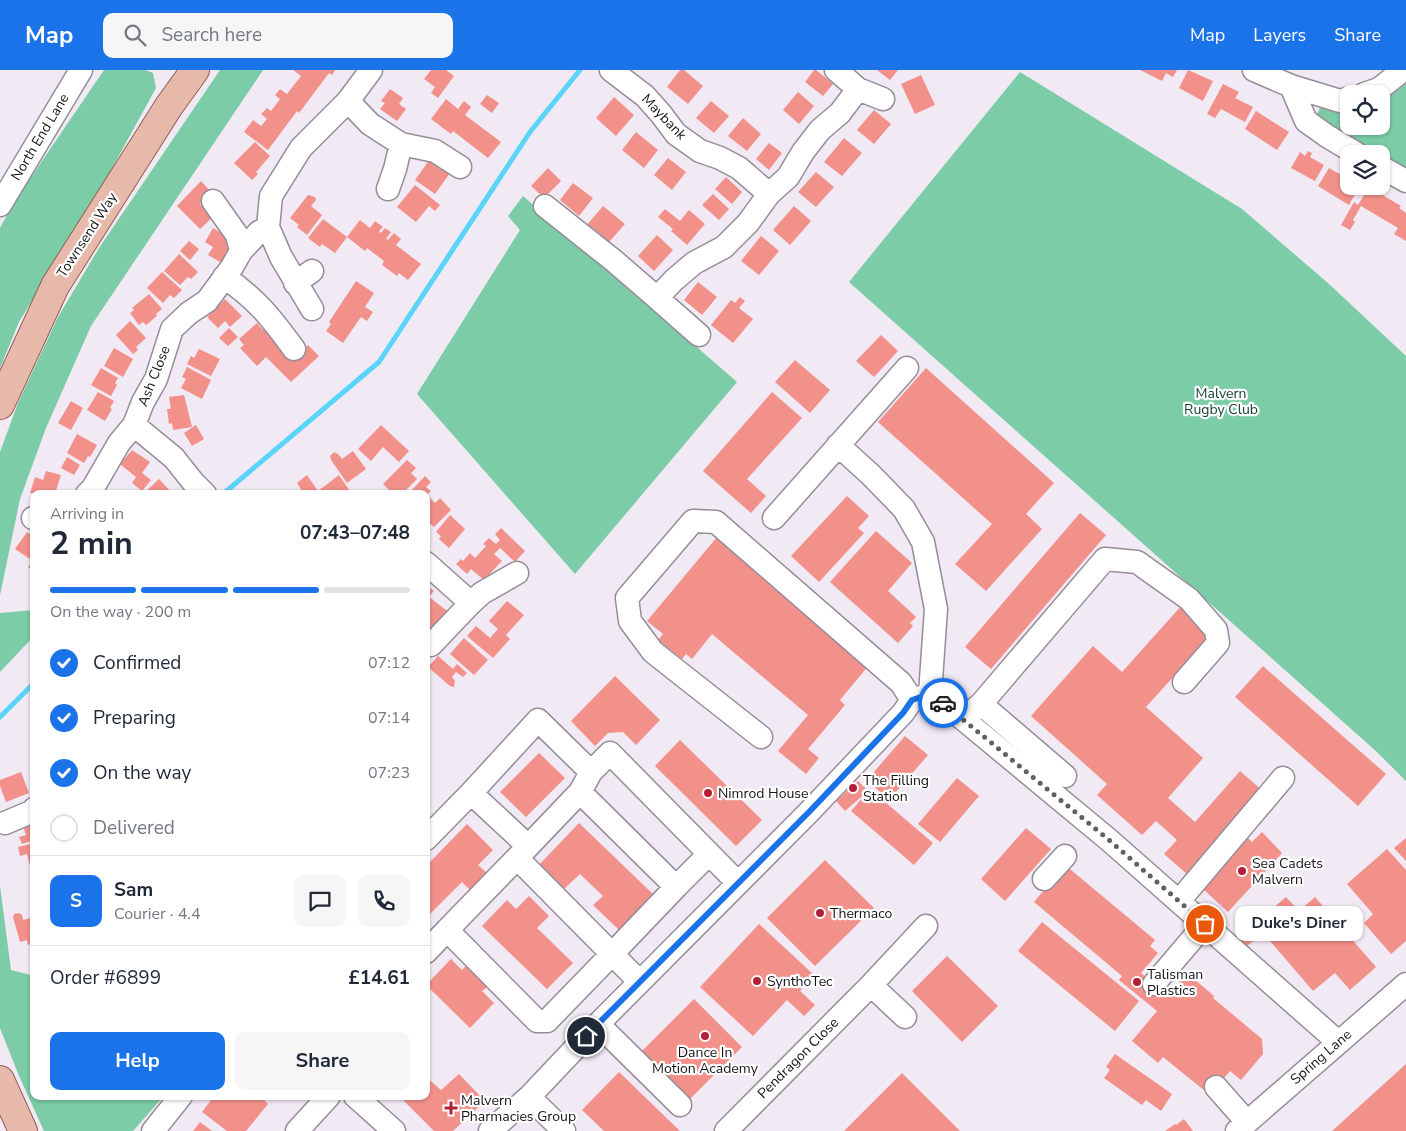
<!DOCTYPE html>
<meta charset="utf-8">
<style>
body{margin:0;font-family:"Nunito Sans",sans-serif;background:#f6f6f7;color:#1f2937;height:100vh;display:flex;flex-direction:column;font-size:19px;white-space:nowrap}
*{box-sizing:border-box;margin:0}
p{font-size:16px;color:#747a83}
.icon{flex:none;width:28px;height:28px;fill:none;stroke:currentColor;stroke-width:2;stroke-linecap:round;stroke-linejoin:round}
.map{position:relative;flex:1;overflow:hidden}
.sheet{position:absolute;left:30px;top:420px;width:400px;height:610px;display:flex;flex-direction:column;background:#fff;border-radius:10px;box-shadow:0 1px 4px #0004}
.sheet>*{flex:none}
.controls{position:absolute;left:1340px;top:15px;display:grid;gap:10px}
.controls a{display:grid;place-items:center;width:50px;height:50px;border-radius:10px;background:#fff;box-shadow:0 1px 4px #0004;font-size:25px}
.pin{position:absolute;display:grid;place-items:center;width:42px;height:42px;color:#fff;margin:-21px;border:2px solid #fff;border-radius:50%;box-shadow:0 1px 5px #0007}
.courier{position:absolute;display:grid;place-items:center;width:50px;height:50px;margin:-25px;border:4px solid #1a73e8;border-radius:50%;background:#fff;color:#222;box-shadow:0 1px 6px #0007}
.bubble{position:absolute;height:35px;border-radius:10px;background:#fff;box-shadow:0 1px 4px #0004;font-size:16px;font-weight:700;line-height:35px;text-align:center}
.summary em{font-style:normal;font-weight:700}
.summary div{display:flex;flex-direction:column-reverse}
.summary{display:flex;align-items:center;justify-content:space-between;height:85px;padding:0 20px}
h1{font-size:32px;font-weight:700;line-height:38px}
.bar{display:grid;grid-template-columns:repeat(4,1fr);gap:8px 5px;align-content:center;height:60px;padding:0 20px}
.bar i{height:6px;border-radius:4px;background:#e0e1e3}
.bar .active{background:#1a73e8}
.bar p{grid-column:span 4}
.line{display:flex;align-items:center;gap:12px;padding:0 20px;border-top:1px solid #e0e1e3}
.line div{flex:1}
.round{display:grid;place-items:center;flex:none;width:52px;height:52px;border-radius:10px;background:#f6f6f7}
ol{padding:0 20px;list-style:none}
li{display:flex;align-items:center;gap:15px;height:55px}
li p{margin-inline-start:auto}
li .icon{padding:5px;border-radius:50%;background:#1a73e8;color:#fff;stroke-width:4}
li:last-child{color:#747a83}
li i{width:28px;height:28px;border:2px solid #e0e1e3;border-radius:50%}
.button{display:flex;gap:10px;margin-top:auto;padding:10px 20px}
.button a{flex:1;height:58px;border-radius:10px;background:#1a73e8;color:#fff;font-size:20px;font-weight:700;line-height:58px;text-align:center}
.button a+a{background:#f6f6f7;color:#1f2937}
header{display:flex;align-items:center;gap:30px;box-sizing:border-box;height:70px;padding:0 25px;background:#1a73e8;color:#fff}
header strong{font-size:24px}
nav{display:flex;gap:28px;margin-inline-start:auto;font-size:18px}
.search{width:350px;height:45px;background:#f6f6f7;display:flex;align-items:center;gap:12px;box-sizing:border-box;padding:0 18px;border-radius:10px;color:#747a83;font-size:19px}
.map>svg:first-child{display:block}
.green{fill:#7bcca7}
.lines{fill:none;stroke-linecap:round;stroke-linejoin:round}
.stream{stroke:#5bd4fb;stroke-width:5}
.building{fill:#f2908a}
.minor-casing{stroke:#958d98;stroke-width:25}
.major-casing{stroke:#936052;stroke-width:30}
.minor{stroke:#fff;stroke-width:22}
.major{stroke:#e7b9aa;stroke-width:28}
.done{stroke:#635e64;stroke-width:5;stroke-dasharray:0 9}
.route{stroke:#1a73e8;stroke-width:6}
.poi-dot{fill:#b21f36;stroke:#fff;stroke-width:2}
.labels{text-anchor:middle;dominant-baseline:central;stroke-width:4.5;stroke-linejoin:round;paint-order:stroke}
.street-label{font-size:14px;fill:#161317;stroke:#fff}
.park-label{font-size:14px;fill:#0f3e2b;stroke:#fff}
.poi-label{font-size:14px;fill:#161317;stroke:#fff;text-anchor:start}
</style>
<header>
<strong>Map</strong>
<div class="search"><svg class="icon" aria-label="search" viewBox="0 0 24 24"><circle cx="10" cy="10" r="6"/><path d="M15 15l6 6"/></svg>Search here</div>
<nav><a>Map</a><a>Layers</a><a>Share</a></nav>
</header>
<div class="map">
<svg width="1406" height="1061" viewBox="0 0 1406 1061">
<rect width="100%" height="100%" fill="#f1e9f4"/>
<!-- green -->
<path class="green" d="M 104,0 L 146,0 L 153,3 L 156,18 L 105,111 L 19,252 L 0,298 L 0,158 L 14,132 Z
M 220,0 L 263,0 L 91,256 L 46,358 L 20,429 L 0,525 L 0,382 L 18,333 L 58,247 L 99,178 Z
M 1020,2 L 1242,139 L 1329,214 L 1406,286 L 1406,711 L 1377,682 L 849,212 Z
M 1406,11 L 1406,103 L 1381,88 L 1381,84 L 1373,84 L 1321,53 L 1316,46 L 1320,38 L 1324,36 L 1349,35 L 1349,56 L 1381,56 L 1381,25 Z
M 523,126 L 737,312 L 575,504 L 417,324 L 520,160 L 508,146 Z
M 34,540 L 34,566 L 0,602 L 0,543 Z
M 0,816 L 11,900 L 34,906 L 34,1026 L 164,1026 L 133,1061 L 44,1061 L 19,1006 L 0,958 Z"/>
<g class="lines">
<!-- stream -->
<path class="stream" d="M 223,424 L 379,292 L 530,62 L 580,0
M 0,647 L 34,613"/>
</g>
<!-- building -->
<path class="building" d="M 293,0 L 335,0 L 332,5 L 329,3 L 299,43 L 297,41 L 268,80 L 244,62 L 253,50 L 261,56 L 267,49 L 261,44 L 267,38 L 271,41 L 280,29 L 275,25 L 280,19 L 287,24 L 301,6 Z
M 431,0 L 446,0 L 454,6 L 438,28 L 431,23 L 435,17 L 424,9 Z
M 680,0 L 684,0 L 703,16 L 688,34 L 667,17 Z
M 814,0 L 816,0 L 833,14 L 823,26 L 805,12 Z
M 877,0 L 898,0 L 890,10 Z
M 1140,0 L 1177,0 L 1173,7 L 1166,3 L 1162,11 Z
M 1188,0 L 1213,11 L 1203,31 L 1179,18 Z
M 921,5 L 935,35 L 915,44 L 901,14 Z
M 1223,14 L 1239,22 L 1235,28 L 1253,37 L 1245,52 L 1221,39 L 1215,48 L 1207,44 Z
M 390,19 L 403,28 L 399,34 L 406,39 L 397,51 L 380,39 L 385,33 L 381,31 Z
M 798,22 L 814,36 L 799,54 L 783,40 Z
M 487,25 L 499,33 L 492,43 L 480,34 Z
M 614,27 L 634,45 L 616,66 L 596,48 Z
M 446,29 L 458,39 L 464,31 L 471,37 L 465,45 L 501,72 L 488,88 L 453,61 L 451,64 L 431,49 Z
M 711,31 L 729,46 L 714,63 L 696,48 Z
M 874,40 L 891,54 L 874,74 L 857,60 Z
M 1256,41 L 1289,62 L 1277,80 L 1245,59 Z
M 743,48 L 761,64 L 747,81 L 728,66 Z
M 636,62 L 658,80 L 644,98 L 622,80 Z
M 844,68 L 862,83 L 842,106 L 824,92 Z
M 255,72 L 270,86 L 256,102 L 258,104 L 252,110 L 234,93 Z
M 769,73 L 782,83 L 769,100 L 756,89 Z
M 1308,81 L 1312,83 L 1310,87 L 1324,95 L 1315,111 L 1291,98 L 1300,82 L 1305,86 Z
M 668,88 L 686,102 L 672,120 L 654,105 Z
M 430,89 L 450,103 L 435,124 L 415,110 Z
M 548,98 L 561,111 L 544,128 L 531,116 Z
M 1329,98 L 1343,106 L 1344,102 L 1349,105 L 1349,116 L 1359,117 L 1349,135 L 1318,116 Z
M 816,102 L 834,117 L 816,137 L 798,122 Z
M 726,107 L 742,122 L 732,134 L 715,119 Z
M 201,111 L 211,122 L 200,134 L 213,147 L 200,159 L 177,136 Z
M 573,113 L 593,128 L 579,146 L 560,130 Z
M 415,115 L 440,135 L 435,141 L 429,136 L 416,152 L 397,137 Z
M 1369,117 L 1401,136 L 1399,138 L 1406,143 L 1406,171 L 1394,164 L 1398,158 L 1361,136 L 1353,150 L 1355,152 L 1350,160 L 1341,155 L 1354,132 L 1358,135 Z
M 713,124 L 729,139 L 719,150 L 702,135 Z
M 308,125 L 315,127 L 316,130 L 311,136 L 322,145 L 307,165 L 297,157 L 299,155 L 290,148 Z
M 603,136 L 625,154 L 609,172 L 593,158 L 591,160 L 586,156 Z
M 794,136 L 811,151 L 790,175 L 773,160 Z
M 665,139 L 680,151 L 689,140 L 705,154 L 687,175 L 671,161 L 673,159 L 658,147 Z
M 323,149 L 347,167 L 335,183 L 322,174 L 320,177 L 308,168 Z
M 360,150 L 370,158 L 375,151 L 383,157 L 379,161 L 381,163 L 385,158 L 391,162 L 386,169 L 388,170 L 394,163 L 401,169 L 396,175 L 421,194 L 408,210 L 399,203 L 397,206 L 382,195 L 384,191 L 367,178 L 365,181 L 347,167 Z
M 213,158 L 235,171 L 222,193 L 208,185 L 213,177 L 205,172 Z
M 657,165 L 673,180 L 654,201 L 638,186 Z
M 761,166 L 779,181 L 759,205 L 741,191 Z
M 189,171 L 199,179 L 190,190 L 180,181 Z
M 179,184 L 198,202 L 191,209 L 188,207 L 180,215 L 164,201 Z
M 162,202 L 182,220 L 174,228 L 170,225 L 163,233 L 147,218 Z
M 356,211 L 374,223 L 365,237 L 373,242 L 367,251 L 361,247 L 343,273 L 326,261 L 331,254 L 329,252 Z
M 698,212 L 717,227 L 702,245 L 684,230 Z
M 149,224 L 162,239 L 156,244 L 157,246 L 146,255 L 143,252 L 139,255 L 130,243 L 134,240 L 132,238 Z
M 740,227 L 745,231 L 739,238 L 753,249 L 733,273 L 711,255 L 731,230 L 735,233 Z
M 225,229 L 242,246 L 230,257 L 225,251 L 218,258 L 207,247 Z
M 130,251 L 146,268 L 136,277 L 138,280 L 133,284 L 116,265 Z
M 257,253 L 263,260 L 265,258 L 294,288 L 308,275 L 319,286 L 291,312 L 266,287 L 257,296 L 240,278 L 244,275 L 239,269 Z
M 229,258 L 238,267 L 228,276 L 219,268 Z
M 881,265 L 898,281 L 874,307 L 856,291 Z
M 114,278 L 133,289 L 123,307 L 104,296 Z
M 199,279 L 220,289 L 211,306 L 187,294 L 191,286 L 194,288 Z
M 795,290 L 830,320 L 810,343 L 775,312 Z
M 187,297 L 211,310 L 202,329 L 181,318 L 186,309 L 182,307 Z
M 101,298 L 118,308 L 115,313 L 117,315 L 111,326 L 91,315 Z
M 926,298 L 1054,413 L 1026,444 L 1042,459 L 986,521 L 955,494 L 992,454 L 878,352 Z
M 98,322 L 114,331 L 110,338 L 112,339 L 105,351 L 87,340 Z
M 772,322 L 802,348 L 747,409 L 766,426 L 751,443 L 703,401 Z
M 184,325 L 192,357 L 173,360 L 172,353 L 169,354 L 167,339 L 171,339 L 169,327 Z
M 71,331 L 83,338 L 71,360 L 58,353 Z
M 196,355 L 204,369 L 192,376 L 184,363 Z
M 381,355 L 409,381 L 399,392 L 383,377 L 371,391 L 358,379 Z
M 77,364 L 97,375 L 90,387 L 88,386 L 84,393 L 67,383 Z
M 132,380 L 150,392 L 142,403 L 151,410 L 142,421 L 132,413 L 136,407 L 120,394 Z
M 353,381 L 366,399 L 347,413 L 331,390 L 330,386 L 334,382 L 338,384 L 342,389 Z
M 67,387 L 80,395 L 74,405 L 61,398 Z
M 407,390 L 416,398 L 411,403 L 417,409 L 402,424 L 399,424 L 395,420 L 392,423 L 383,414 Z
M 46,401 L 61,405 L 55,424 L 30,423 L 35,407 L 43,410 Z
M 307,405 L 318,421 L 339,405 L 350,421 L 346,424 L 304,424 L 297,413 Z
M 425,406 L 431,412 L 426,417 L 431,421 L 427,425 L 435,433 L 440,428 L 451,440 L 434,457 L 426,450 L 426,424 L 408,424 Z
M 159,409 L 173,424 L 143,424 Z
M 847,426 L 869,446 L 858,458 L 864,463 L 819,512 L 791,486 Z
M 1080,443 L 1106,465 L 991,599 L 965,577 Z
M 450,445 L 465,459 L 449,478 L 439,469 L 441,466 L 436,462 Z
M 501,458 L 525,481 L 515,492 L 500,478 L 494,484 L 502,491 L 484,510 L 471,499 L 467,504 L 456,494 L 461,489 L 463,491 L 470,483 L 475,488 L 486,476 L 483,474 L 489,468 L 496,474 L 500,470 L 495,464 Z
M 876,461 L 912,493 L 888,521 L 916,547 L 910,553 L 913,556 L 898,573 L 830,512 Z
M 27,462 L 34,467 L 34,501 L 28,497 L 33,491 L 15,479 Z
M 717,467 L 869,595 L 840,630 L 845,635 L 808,679 L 819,688 L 806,704 L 778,681 L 808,645 L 712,564 L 692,589 L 686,584 L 682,589 L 658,570 L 663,564 L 647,551 Z
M 426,515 L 434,521 L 429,527 L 450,543 L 435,562 L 426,555 Z
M 507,531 L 524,545 L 506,565 L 510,569 L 493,588 L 467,566 L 476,556 L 490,568 L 498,559 L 489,551 Z
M 1183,534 L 1214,562 L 1146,637 L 1203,688 L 1168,728 L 1195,752 L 1240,701 L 1264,722 L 1188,805 L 1164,784 L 1177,770 L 1156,751 L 1142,765 L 1097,725 L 1107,714 L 1031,646 L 1093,576 L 1122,602 Z
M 464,568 L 488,590 L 474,605 L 450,584 Z
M 438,586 L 453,599 L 457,594 L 467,603 L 463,607 L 456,602 L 452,607 L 455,611 L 454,617 L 450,616 L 428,597 Z
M 1263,596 L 1386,704 L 1358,736 L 1235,627 Z
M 615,606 L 660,650 L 636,675 L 623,662 L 608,663 L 595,676 L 571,651 Z
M 905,666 L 928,685 L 889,730 L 867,710 Z
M 680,670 L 762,750 L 736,776 L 655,696 Z
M 539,683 L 565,708 L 526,747 L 500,722 Z
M 21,702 L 29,723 L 6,732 L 0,716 L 0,710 Z
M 957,708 L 979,726 L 940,772 L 918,754 Z
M 858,711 L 868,721 L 845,741 L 836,731 Z
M 870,719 L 933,773 L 914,795 L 851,741 Z
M 34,746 L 34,770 L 22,774 L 19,767 L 26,765 L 21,751 Z
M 579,753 L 655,826 L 620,861 L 593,835 L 603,826 L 580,804 L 563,820 L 538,796 Z
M 467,754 L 493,780 L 478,795 L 487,803 L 470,820 L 462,812 L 426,848 L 426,796 Z
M 1026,758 L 1051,779 L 1005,831 L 981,809 Z
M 1262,762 L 1282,783 L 1228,842 L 1203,819 L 1248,768 L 1252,772 Z
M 1406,768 L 1406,791 L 1394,778 Z
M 34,773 L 34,795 L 30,796 L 27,784 L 20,786 L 18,777 Z
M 1387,779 L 1406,800 L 1406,871 L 1391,884 L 1364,853 L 1373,844 L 1347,814 Z
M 825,790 L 874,838 L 815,896 L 767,848 Z
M 1065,795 L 1155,870 L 1150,876 L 1158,883 L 1141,903 L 1168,926 L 1187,903 L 1214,926 L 1213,928 L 1262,969 L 1263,984 L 1241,1010 L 1230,1001 L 1210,1025 L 1163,987 L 1158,993 L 1132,971 L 1157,941 L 1119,910 L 1122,906 L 1034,832 Z
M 529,826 L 549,846 L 537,858 L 573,893 L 547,919 L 482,856 L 507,830 L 516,839 Z
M 1286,827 L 1299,841 L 1315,827 L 1376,897 L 1350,920 L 1335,903 L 1313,921 L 1263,863 L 1246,877 L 1236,866 L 1252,852 L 1254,854 Z
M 19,843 L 22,845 L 23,850 L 34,847 L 34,873 L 28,875 L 27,870 L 20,872 L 13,847 L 14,844 Z
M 1042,852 L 1139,931 L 1115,961 L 1018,881 Z
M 759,854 L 814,905 L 800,921 L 815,935 L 804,946 L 787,930 L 753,966 L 700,917 Z
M 947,886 L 998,936 L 962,972 L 912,921 Z
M 451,889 L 462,900 L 466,896 L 487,917 L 482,921 L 494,933 L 470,958 L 426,915 Z
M 694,929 L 742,977 L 690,1029 L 642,981 Z
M 1115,984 L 1172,1024 L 1161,1041 L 1146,1030 L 1142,1035 L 1104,1008 L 1110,1000 L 1106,997 Z
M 1406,994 L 1406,1061 L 1332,1061 Z
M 619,1002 L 680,1061 L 604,1061 L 582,1040 Z
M 902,1003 L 960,1061 L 844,1061 Z
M 459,1004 L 485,1031 L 453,1061 L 434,1061 L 399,1026 L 426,1026 L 426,1007 L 441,1020 Z
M 214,1026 L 260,1026 L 268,1034 L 246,1061 L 227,1061 L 202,1042 Z
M 1184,1049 L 1193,1061 L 1165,1061 L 1175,1054 L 1176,1055 Z
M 200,1052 L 212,1061 L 193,1061 Z"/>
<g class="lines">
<defs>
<path id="minor" d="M 611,0 L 645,26 L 661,44 L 676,64 L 700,81 L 720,88 L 739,98 L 769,124
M 1254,0 L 1291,16 L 1340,31 L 1349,28
M 1291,16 L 1306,51 L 1327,66 L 1357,84
M 858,19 L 883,29
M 1364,24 L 1379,19 L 1403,0
M 348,31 L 370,54 L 401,74 L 435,81 L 460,97
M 1381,97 L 1406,111
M 388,119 L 395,99 L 401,74
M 213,131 L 237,165 L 241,181
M 0,135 L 81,0
M 545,136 L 613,190 L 657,228 L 674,210 L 694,193 L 724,177 L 748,153 L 769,124 L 788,107 L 803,82 L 820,60 L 840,43 L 858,19 L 836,0
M 224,207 C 256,228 272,249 294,279
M 295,213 L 312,201
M 657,228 L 699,265
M 312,239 L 281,187 L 268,157 L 271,126 L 301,78 L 348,31 L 371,0
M 134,355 L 174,388 L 193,412 L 205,424
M 838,375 L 871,405 L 904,439 L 923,472 L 936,539 L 930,624
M 87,424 L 93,418 L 119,373 L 134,355 L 143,332 L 156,309 L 172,259 L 189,243 L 207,231 L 232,197 L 241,181 L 259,162 L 268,157
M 33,448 L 34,448
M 774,448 L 907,298
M 426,493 L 471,533 L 482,523 L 517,503
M 431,575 L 471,533
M 930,624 L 963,649 L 1109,770 L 1338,972
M 981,634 L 1065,706
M 963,649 L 981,634 L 1105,489 L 1137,492 L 1189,529 L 1216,560 L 1218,573 L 1184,612
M 761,667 L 653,582 L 630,551 L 627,528 L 693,451 L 716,452 L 901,613 L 912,630
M 580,722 L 676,817 L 709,784
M 5,753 L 31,742 L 34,739
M 426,769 L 471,723
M 528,776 L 471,723 L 538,650 L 591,702
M 517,788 L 447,860 L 537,951 L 547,951 L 612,884 L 640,912
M 1044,809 L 1065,786
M 676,817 L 612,884 L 517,788 L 580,722 L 591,702 L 610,683 L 738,813
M 1179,831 L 1283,708
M 426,882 L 447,860
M 1154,914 L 1205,854
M 871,915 L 905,947
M 598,954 L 680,1035
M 1216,1017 L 1247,1052
M 355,1026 L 394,1061
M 529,1027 L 564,1061
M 153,1061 L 181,1026
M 297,1061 L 329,1026
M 490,1061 L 529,1027 L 598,954 L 810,741 L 903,643 L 912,630 L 930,624
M 726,1061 L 871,915 L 926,856
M 1237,1061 L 1406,914"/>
<path id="major" d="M 0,335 L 55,216 L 169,36 L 195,0
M 0,1010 L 23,1061"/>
</defs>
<!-- minor casing -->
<use href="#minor" class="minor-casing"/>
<!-- major casing -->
<use href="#major" class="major-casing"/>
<!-- minor -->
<use href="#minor" class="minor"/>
<!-- major -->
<use href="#major" class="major"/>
</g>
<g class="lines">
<!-- done -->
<path class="done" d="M 943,633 L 1109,770 L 1205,854"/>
<!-- route -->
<path class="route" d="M 586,966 L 810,741 L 903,643 L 912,630 L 930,624 L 943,633"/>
</g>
<!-- markers -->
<g class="poi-dot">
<circle cx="853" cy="718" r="5"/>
<circle cx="708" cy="723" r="5"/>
<circle cx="1242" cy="801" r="5"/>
<circle cx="820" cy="843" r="5"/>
<circle cx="757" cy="911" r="5"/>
<circle cx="1137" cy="912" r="5"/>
<circle cx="705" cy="966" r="5"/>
<path d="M448.5 1030.5h5v5h5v5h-5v5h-5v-5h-5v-5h5z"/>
</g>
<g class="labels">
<!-- street labels -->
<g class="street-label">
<text transform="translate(664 47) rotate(46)">Maybank</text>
<text transform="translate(40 67) rotate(-59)">North End Lane</text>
<text transform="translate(87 165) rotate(-57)">Townsend Way</text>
<text transform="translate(154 306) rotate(-68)">Ash Close</text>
<text transform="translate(1321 987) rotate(-41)">Spring Lane</text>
<text transform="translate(798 988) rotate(-45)">Pendragon Close</text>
</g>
<!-- park labels -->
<g class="park-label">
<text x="1221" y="323">Malvern<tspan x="1221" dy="16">Rugby Club</tspan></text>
</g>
<!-- poi labels -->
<g class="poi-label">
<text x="863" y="710">The Filling<tspan x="863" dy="16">Station</tspan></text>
<text x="718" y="723">Nimrod House</text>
<text x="1252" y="793">Sea Cadets<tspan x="1252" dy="16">Malvern</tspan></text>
<text x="830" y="843">Thermaco</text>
<text x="1147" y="904">Talisman<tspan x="1147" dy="16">Plastics</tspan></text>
<text x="767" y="911">SynthoTec</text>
<text x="705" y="982" text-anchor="middle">Dance In<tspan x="705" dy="16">Motion Academy</tspan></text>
<text x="461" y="1030">Malvern<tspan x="461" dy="16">Pharmacies Group</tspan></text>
</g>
</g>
</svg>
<div class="controls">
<a><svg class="icon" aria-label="locate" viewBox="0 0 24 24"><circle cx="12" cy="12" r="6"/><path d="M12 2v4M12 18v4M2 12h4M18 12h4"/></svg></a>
<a><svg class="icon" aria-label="layers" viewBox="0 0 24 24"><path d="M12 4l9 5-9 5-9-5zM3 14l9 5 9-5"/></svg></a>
</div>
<div class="pin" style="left:1205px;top:854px;background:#ea580c"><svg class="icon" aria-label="bag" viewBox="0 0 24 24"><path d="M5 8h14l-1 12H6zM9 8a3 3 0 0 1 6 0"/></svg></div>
<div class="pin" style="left:586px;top:966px;background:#1f2937"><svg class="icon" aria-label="home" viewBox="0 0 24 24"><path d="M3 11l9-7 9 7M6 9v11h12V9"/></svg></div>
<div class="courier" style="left:943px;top:633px"><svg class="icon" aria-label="car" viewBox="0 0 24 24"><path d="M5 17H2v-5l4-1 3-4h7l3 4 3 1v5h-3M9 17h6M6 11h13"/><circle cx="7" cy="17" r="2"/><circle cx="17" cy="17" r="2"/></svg></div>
<div class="bubble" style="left:1235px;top:836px;width:128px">Duke's Diner</div>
<section class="sheet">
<div class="summary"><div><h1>2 min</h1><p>Arriving in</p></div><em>07:43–07:48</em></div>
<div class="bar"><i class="active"></i><i class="active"></i><i class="active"></i><i></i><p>On the way · 200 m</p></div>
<ol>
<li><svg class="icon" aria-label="check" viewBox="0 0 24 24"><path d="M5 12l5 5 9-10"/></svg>Confirmed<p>07:12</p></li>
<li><svg class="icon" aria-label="check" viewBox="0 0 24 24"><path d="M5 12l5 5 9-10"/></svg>Preparing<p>07:14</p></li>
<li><svg class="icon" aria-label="check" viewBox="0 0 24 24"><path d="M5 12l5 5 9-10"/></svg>On the way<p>07:23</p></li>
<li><i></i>Delivered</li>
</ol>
<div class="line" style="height:90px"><b class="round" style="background:#1a73e8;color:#fff">S</b><div><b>Sam</b><p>Courier · 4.4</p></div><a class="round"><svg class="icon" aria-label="chat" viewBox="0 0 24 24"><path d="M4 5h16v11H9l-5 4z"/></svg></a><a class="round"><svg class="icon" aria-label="phone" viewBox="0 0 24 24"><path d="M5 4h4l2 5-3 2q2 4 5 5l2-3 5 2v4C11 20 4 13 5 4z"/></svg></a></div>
<div class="line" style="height:65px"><div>Order #6899</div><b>£14.61</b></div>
<div class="button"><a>Help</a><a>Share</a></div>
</section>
</div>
